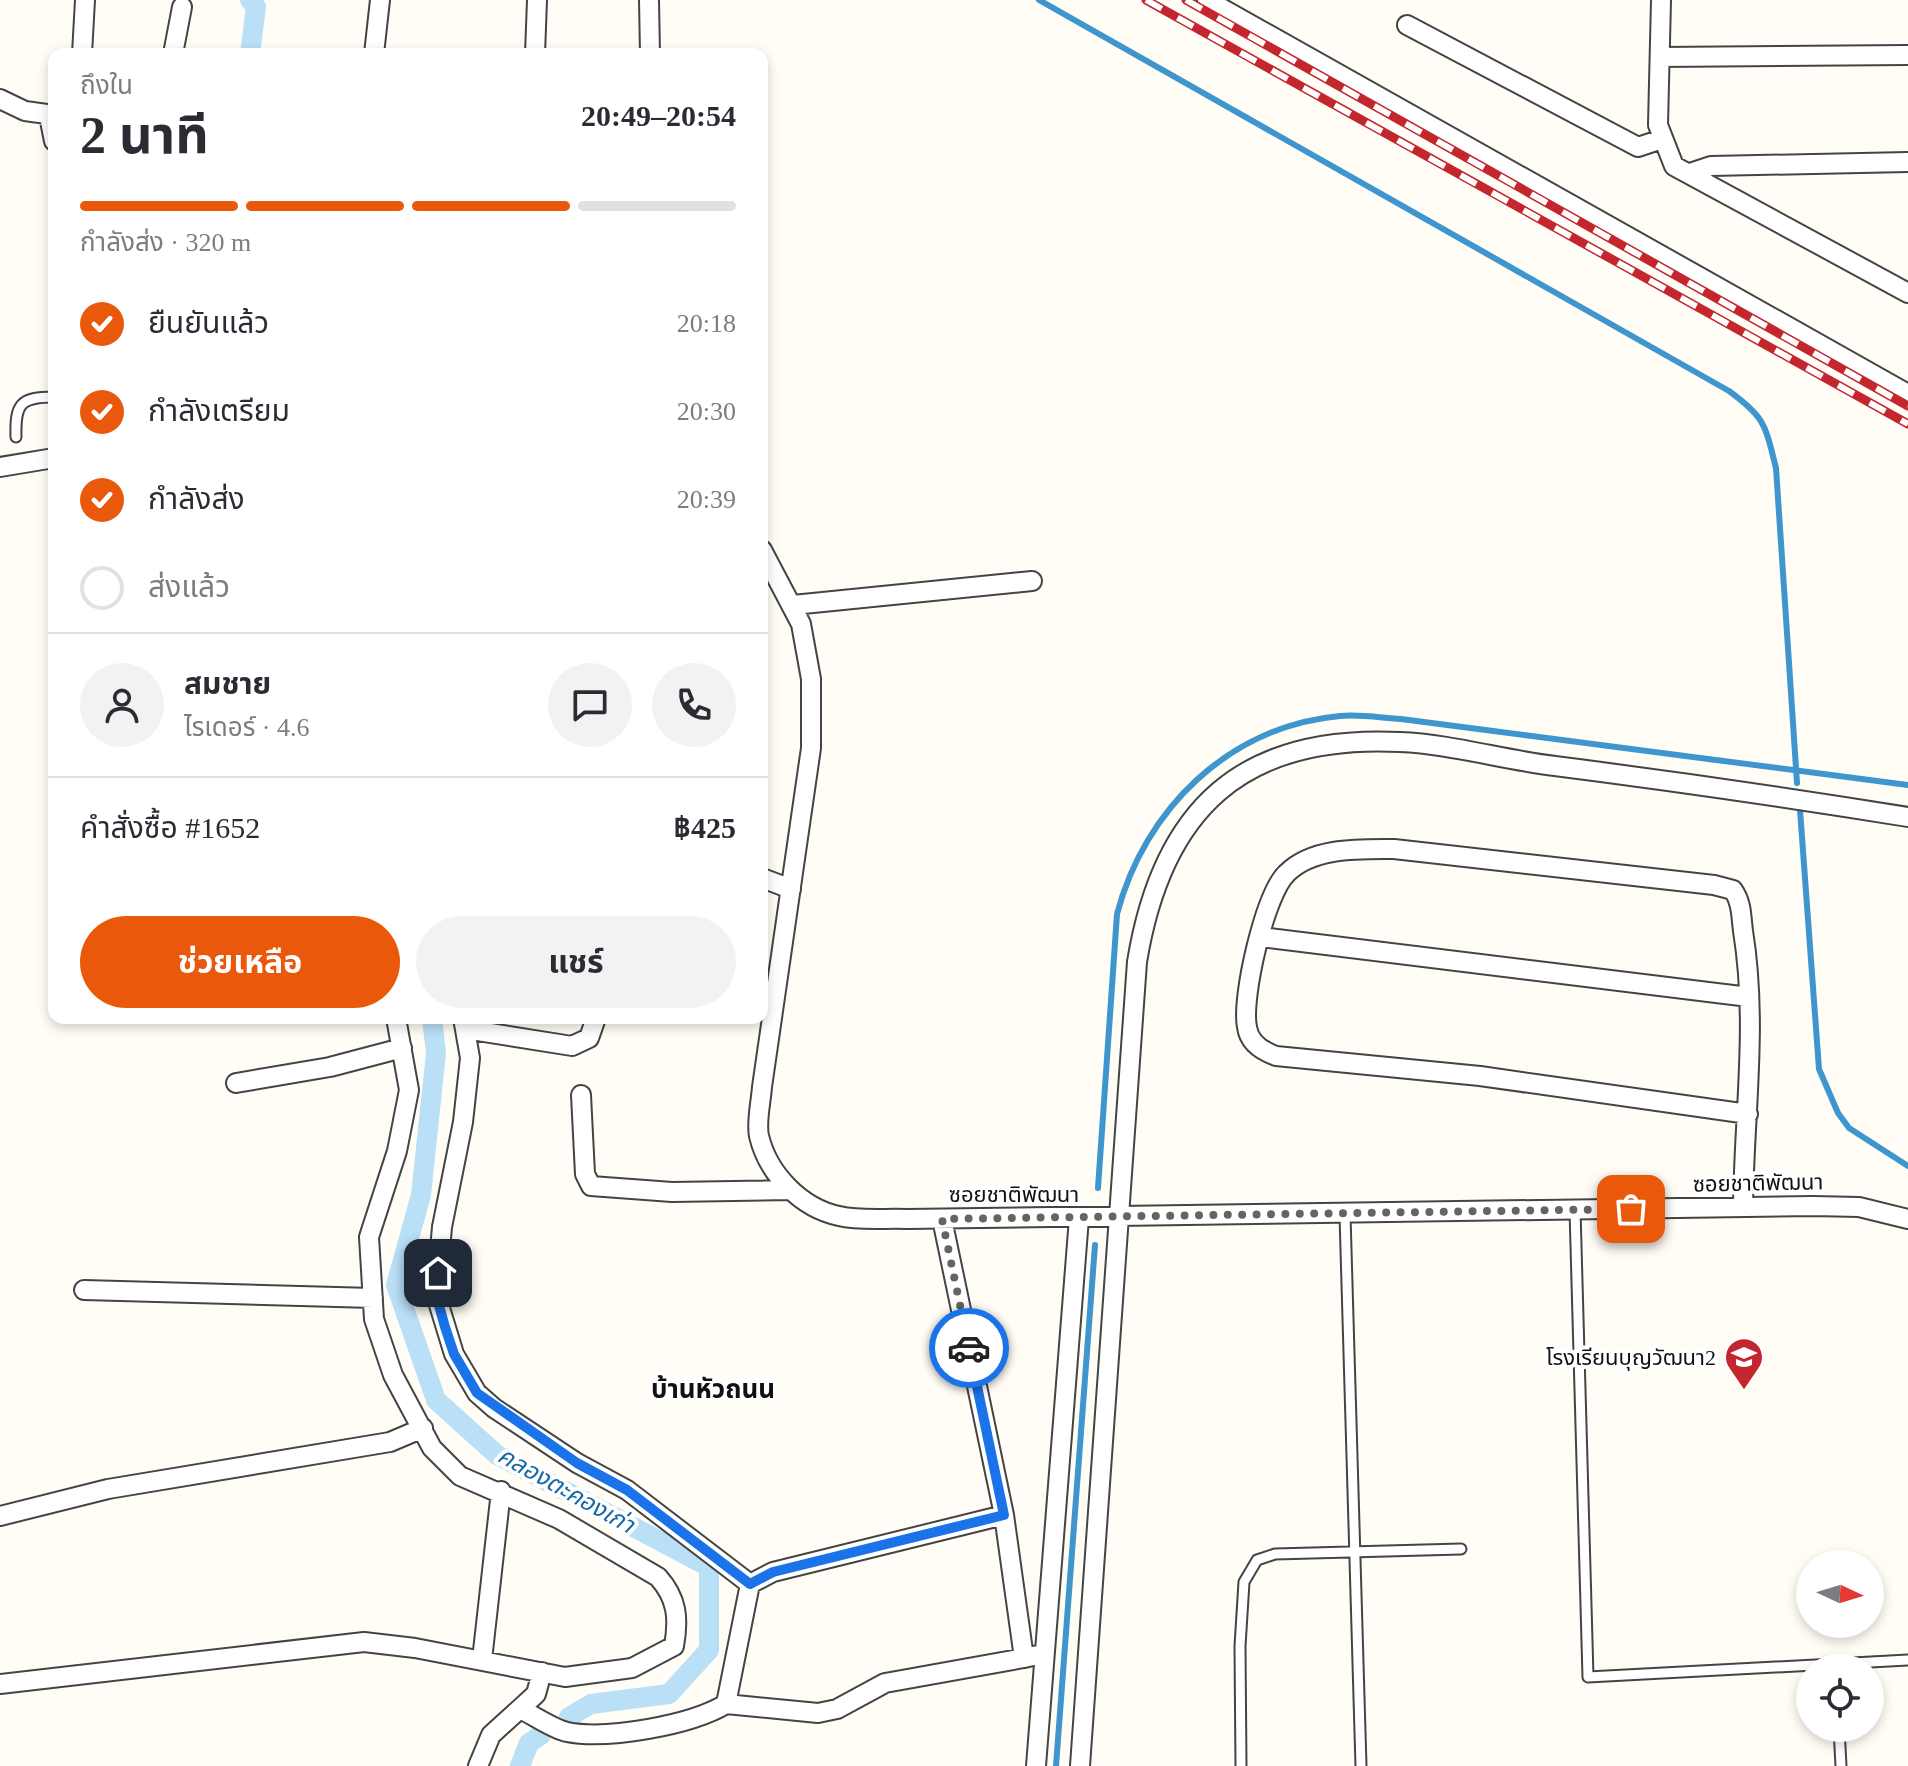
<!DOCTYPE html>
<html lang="th">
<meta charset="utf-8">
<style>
body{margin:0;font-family:"Times New Roman","Noto Sans Thai",serif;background:#f2f2f3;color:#2b2b33;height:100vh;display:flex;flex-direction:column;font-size:30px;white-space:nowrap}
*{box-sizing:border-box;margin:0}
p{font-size:26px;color:#7c7c81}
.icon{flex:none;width:44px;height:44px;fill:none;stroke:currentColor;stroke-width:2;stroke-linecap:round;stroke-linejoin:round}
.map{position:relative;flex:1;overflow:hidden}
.details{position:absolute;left:48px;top:48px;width:720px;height:976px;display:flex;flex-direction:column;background:#fff;border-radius:16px;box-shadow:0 4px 12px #0003}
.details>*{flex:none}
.needle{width:52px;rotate:94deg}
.tools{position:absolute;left:1796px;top:1550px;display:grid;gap:16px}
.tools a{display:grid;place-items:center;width:88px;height:88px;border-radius:50%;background:#fff;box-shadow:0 4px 12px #0003;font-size:40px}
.pin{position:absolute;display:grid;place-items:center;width:68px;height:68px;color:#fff;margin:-34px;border-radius:16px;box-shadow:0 4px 12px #0006}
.courier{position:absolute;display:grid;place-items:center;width:80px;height:80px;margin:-40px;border:6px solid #1a73e8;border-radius:50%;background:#fff;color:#222;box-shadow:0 2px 10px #0007}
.head em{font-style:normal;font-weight:700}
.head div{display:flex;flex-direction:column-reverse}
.head{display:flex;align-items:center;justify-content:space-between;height:136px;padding:0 32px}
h1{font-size:52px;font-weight:700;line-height:60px}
.bar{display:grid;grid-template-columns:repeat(4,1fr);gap:12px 8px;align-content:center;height:96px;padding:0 32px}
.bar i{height:10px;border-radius:6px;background:#e1e1e2}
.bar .on{background:#ea580c}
.bar p{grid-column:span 4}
.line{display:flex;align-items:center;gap:20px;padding:0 32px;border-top:2px solid #e1e1e2}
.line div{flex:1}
.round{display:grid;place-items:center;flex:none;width:84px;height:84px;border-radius:42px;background:#f2f2f3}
ol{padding:0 32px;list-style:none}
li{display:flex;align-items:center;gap:24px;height:88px}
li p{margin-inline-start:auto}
li .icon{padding:8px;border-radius:50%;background:#ea580c;color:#fff;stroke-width:4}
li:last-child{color:#7c7c81}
li i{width:44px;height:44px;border:4px solid #e1e1e2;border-radius:50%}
.action{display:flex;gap:16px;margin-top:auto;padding:16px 32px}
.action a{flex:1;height:92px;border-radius:48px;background:#ea580c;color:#fff;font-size:32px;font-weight:700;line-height:92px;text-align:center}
.action a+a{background:#f2f2f3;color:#2b2b33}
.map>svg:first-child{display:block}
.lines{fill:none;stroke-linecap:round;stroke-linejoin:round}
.stream{stroke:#3f96cf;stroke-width:6}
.canal{stroke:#b9e0f7;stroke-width:20}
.service-casing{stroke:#444;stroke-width:13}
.minor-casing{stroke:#444;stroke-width:22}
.service{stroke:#fff;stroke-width:9}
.minor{stroke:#fff;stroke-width:18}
.rail-casing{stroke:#c4262e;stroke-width:9}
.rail{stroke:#fff;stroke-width:6;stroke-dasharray:18;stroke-linecap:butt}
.done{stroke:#646461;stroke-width:8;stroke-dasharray:0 14.4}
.route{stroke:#1a73e8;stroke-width:10}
.labels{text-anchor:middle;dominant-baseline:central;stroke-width:8;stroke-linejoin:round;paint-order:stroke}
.street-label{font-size:22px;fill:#111;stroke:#fff}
.poi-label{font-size:22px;fill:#111;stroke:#fff;text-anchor:end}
.water-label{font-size:24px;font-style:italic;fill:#1768a6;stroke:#fff}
.quarter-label{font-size:26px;font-weight:bold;fill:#111;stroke:#fff}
</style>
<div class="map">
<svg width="1908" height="1766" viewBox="0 0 1908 1766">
<rect width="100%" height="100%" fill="#fffdf5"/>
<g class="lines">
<!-- stream -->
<path class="stream" d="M 1039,0 L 1729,391 C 1766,418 1765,425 1776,468 L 1797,783
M 1800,810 L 1819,1069 L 1838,1113 L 1849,1128 L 1908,1166
M 1098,1188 L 1117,914 C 1145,808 1230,726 1340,716 C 1360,714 1382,718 1401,719 L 1908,785
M 1056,1766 L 1095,1245"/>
<!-- canal -->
<path class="canal" d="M 250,0 L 256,7 L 250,54
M 432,1018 L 436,1053 L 421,1195 L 396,1285 L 436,1400 L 497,1455 L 709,1567 L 709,1650 L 669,1694 L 591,1704 L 569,1717
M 520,1766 L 529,1743 L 541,1735"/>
<defs>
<path id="service" d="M 16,437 C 15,404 20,397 54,397
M 1575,1210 L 1588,1677 L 1908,1660
M 1345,1215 L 1361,1766
M 1839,1728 L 1841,1766
M 1241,1766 L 1240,1646 L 1244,1582 L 1257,1560 L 1275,1554 L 1461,1549"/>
<path id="minor" d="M 649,0 L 650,54
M 1207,0 L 1908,394
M 1661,0 L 1658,125 L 1674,166 L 1908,293
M 1407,25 L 1638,147 L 1662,139
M 82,54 L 85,0
M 173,54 L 182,7
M 374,54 L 380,0
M 535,54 L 537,0
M 1660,57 L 1908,55
M 0,99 L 25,111 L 54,115
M 49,116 L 54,141
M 1690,173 L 1711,166 L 1908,162
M 0,467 L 54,458
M 762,550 L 801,624 L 811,679 L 811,748 L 762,1087 C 761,1102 756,1122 759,1136 C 768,1174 801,1208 839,1216 C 860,1221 885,1218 907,1219 L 1813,1206 L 1859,1207 L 1908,1219
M 793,605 L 1032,581
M 762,878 L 791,889
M 1261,937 L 1749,997
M 463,1018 L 470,1058 L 463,1122 L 442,1227 L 436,1295 L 454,1354 L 477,1393 L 494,1408 L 577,1463 L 627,1490 L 750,1584
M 465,1029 L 572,1046 L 589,1038 L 596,1018
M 236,1083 L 330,1067 L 402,1048
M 581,1095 L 585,1174 L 591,1186 L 672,1192 L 790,1190
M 1743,1207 C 1744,1115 1758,1023 1743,931 C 1741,916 1742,903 1733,890 L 1714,885 L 1394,849 C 1360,849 1313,847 1287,873 C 1265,893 1241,998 1247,1027 C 1249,1043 1262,1051 1276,1056 L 1480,1076 L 1748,1114
M 942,1219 L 1004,1515 L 1024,1658 L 1042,1654
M 84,1290 L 373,1298
M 0,1516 L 108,1489 L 390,1442 L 423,1428
M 482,1660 L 501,1491
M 0,1684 L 364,1642 L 415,1648 L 565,1677 L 632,1668 L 674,1646 C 679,1618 677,1598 658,1577 L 559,1519 L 460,1476 L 432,1448 L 393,1375 L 374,1319 L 369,1237 L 397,1151 L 409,1090 L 396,1018
M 726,1704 L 818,1713 L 837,1709 L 885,1683 L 1024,1658
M 522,1710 C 535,1716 553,1729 567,1732 C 608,1740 691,1725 726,1704 L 750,1584 L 773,1572 L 1004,1515
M 478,1766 L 491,1735 L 536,1694 L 542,1672
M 1036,1766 L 1079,1218
M 1080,1766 L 1137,962 C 1162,809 1242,734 1400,742 C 1451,744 1504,760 1555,766 C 1673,781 1790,798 1908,817"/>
</defs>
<!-- service casing -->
<use href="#service" class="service-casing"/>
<!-- minor casing -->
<use href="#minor" class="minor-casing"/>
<!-- service -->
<use href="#service" class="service"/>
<!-- minor -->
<use href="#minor" class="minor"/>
<defs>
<path id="rail" d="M 1146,0 L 1908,424
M 1186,0 L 1908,406"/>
</defs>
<!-- rail casing -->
<use href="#rail" class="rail-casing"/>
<!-- rail -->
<use href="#rail" class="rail"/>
</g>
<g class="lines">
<!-- done -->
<path class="done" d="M 969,1348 L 942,1219 L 1631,1209"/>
<!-- route -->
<path class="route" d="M 438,1273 L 436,1295 L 445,1327 L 454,1354 L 477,1393 L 577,1463 L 627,1490 L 750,1584 L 773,1572 L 1004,1515 L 969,1348"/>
</g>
<!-- icons -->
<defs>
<symbol id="school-pin" viewBox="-11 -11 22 30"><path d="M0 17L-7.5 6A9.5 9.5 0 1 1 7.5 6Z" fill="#c4262e" stroke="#fff"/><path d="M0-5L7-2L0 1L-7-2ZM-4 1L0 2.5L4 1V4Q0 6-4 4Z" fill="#fff"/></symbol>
</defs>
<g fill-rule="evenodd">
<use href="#school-pin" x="1722" y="1335" width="44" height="60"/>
</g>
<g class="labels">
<!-- street labels -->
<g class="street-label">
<text transform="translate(1758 1183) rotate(-1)">ซอยชาติพัฒนา</text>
<text x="1014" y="1194">ซอยชาติพัฒนา</text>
</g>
<!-- poi labels -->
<g class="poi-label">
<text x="1716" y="1357">โรงเรียนบุญวัฒนา2</text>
</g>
<!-- water labels -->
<g class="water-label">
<text transform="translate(566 1490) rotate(29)">คลองตะคองเก่า</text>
</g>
<!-- quarter labels -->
<g class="quarter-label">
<text x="713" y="1389">บ้านหัวถนน</text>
</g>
</g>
</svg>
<div class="tools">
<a><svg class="needle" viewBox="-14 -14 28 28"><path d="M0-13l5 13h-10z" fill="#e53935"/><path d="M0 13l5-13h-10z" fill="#7c7c81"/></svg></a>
<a><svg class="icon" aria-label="locate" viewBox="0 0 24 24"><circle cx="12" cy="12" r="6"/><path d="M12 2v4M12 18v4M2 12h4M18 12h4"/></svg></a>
</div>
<div class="pin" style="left:1631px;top:1209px;background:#ea580c"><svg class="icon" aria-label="bag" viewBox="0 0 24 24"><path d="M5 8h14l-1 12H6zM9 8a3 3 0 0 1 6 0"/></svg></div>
<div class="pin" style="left:438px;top:1273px;background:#1f2937"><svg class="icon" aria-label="home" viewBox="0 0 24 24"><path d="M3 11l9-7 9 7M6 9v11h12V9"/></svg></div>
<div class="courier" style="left:969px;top:1348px"><svg class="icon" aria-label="car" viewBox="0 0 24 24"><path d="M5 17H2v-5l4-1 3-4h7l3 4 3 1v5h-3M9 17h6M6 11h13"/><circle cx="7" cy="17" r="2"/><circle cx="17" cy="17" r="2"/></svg></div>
<section class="details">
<div class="head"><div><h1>2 นาที</h1><p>ถึงใน</p></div><em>20:49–20:54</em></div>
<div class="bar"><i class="on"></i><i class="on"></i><i class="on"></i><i></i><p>กำลังส่ง · 320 m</p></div>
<ol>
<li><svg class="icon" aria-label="check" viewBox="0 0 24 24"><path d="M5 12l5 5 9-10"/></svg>ยืนยันแล้ว<p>20:18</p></li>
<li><svg class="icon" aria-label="check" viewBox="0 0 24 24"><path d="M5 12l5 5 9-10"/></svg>กำลังเตรียม<p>20:30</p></li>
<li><svg class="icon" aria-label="check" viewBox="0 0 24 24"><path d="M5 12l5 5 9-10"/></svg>กำลังส่ง<p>20:39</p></li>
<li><i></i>ส่งแล้ว</li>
</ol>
<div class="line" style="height:144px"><a class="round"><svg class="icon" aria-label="person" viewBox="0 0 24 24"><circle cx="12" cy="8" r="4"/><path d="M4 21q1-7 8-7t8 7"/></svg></a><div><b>สมชาย</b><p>ไรเดอร์ · 4.6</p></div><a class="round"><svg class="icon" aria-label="chat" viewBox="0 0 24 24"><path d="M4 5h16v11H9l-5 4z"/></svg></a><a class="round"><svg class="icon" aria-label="phone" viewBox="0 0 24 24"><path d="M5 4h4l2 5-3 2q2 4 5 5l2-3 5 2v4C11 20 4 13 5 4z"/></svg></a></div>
<div class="line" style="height:104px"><div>คำสั่งซื้อ #1652</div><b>฿425</b></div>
<div class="action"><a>ช่วยเหลือ</a><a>แชร์</a></div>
</section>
</div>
